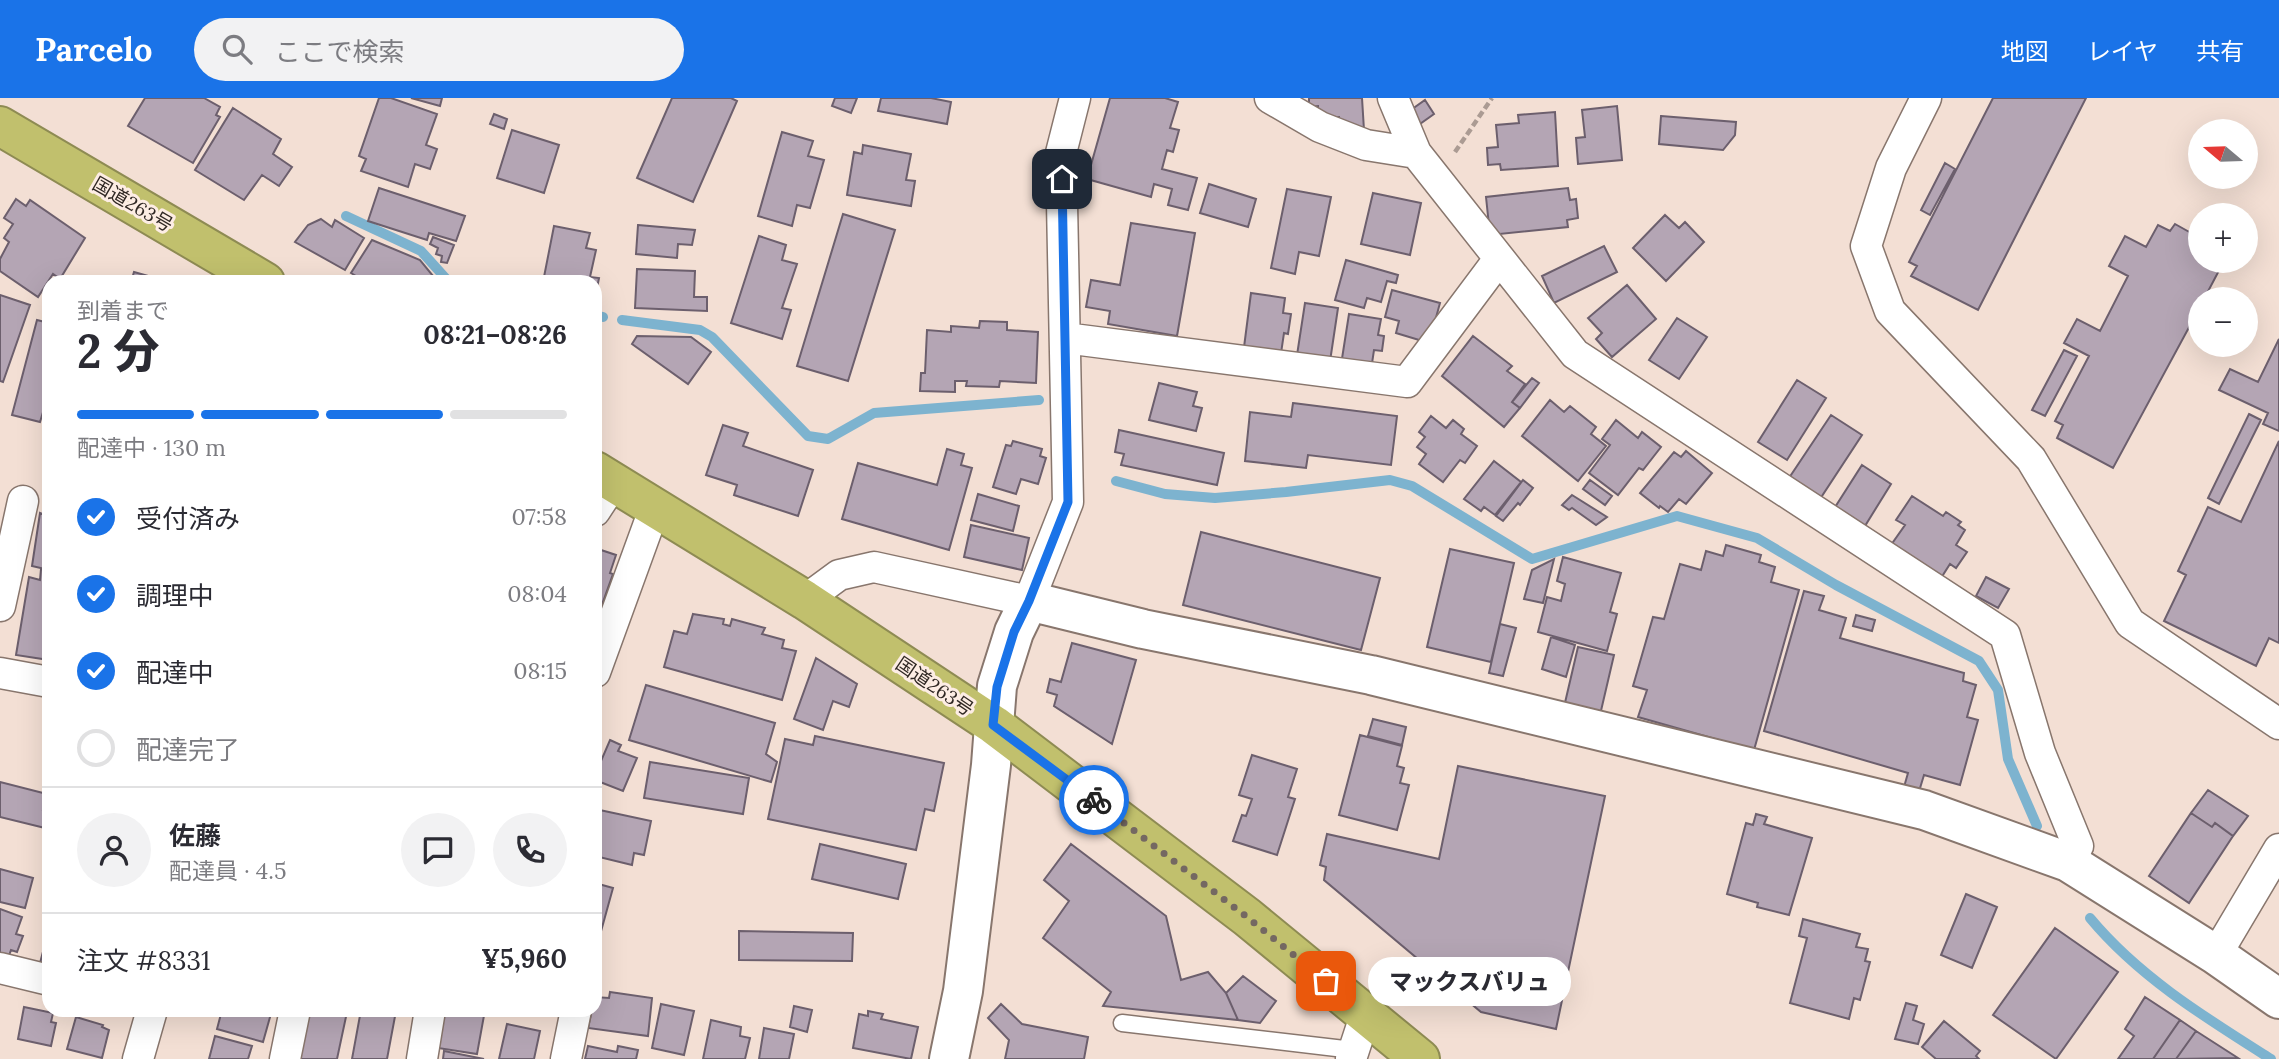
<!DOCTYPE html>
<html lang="ja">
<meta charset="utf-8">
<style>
body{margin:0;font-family:Lora,"Noto Sans JP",serif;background:#f2f2f3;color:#2b2b33;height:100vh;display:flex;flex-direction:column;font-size:26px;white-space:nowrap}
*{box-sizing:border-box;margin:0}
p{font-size:23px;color:#7c7c81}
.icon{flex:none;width:38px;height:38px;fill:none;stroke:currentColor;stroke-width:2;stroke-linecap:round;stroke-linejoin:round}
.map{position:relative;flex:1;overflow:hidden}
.panel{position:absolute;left:42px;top:177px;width:560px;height:742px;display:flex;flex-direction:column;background:#fff;border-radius:21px;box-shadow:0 7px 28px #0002}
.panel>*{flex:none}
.needle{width:46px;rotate:289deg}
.fabs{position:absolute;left:2188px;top:21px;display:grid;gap:14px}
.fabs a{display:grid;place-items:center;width:70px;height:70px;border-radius:50%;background:#fff;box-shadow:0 7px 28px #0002;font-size:35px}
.pin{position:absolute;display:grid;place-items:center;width:60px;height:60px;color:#fff;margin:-30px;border-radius:14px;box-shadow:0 4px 10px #0006}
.courier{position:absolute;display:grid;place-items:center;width:70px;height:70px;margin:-35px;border:5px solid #1a73e8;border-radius:50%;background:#fff;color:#222;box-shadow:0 2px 9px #0007}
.bubble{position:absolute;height:49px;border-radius:24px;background:#fff;box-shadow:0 7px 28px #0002;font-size:23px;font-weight:800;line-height:49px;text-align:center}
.head em{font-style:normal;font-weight:800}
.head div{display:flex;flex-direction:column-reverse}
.head{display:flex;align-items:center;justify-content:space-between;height:119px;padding:0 35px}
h1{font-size:46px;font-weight:800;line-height:52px}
.bar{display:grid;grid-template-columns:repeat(4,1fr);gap:10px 7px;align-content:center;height:84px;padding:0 35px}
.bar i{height:9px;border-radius:5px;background:#e1e1e2}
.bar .on{background:#1a73e8}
.bar p{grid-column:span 4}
.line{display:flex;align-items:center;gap:18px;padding:0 35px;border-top:2px solid #e1e1e2}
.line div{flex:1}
.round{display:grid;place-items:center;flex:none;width:74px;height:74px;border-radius:37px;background:#f2f2f3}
ol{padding:0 35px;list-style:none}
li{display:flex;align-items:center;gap:21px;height:77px}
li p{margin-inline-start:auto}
li .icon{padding:7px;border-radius:50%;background:#1a73e8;color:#fff;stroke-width:4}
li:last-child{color:#7c7c81}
li i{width:38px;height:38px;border:4px solid #e1e1e2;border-radius:50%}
header{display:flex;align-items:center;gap:42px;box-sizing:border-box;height:98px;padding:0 35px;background:#1a73e8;color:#fff}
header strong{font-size:33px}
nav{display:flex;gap:38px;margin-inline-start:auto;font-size:24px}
.search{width:490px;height:63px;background:#f2f2f3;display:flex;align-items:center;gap:18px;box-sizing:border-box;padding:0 24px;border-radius:38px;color:#7c7c81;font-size:26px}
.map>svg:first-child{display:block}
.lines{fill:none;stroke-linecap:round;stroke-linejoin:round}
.stream{stroke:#7db3cf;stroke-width:10}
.building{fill:#b4a5b4;stroke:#6c5f6d;stroke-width:2}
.lane-casing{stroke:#88766d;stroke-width:19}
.street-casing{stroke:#88766d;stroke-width:33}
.secondary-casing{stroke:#88766d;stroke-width:42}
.highway-casing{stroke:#8e8b53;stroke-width:42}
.path{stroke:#ab9b93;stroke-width:4.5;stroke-dasharray:7 3.5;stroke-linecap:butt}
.lane{stroke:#fff;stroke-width:16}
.street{stroke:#fff;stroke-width:30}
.secondary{stroke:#fff;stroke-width:38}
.highway{stroke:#c1c06d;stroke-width:38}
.done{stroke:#746862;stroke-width:7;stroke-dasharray:0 12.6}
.route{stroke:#1a73e8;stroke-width:9}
.labels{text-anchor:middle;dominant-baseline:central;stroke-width:6;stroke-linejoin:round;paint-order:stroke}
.street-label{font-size:19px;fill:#302824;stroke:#fdede4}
</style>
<header>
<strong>Parcelo</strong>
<div class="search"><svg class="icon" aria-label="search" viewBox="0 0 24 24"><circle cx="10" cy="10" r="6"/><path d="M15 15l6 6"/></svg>ここで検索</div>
<nav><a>地図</a><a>レイヤ</a><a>共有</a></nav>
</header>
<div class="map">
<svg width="2279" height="961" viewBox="0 0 2279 961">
<rect width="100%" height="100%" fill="#f3dfd4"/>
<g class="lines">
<!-- stream -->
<path class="stream" d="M 346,118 L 421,153 L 449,184
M 595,217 L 603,219
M 622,222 L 700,232 L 712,239 L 808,338 L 828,341 L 874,315 L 1039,302
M 1116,383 L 1165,396 L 1215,400 L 1286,394 L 1390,382 L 1412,388 L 1532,461 L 1677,418 L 1757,440 L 1836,487 L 1979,563 L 1998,592 L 2008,661 L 2037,728
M 2090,820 C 2139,879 2206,920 2271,961"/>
</g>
<!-- building -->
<path class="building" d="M 145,0 L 204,0 L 220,9 L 216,17 L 220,19 L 193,65 L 128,28 Z
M 379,0 L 391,0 L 437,16 L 426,47 L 437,51 L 430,71 L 415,66 L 408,89 L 361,73 L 366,61 L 359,58 Z
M 411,0 L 442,0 L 440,8 Z
M 672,0 L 731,0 L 737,3 L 693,104 L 637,80 Z
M 835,0 L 857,0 L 851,15 L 832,8 Z
M 881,0 L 931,0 L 951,4 L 947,26 L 878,13 Z
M 1110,0 L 1165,0 L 1178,4 L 1170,30 L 1179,32 L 1173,54 L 1167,52 L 1162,71 L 1197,80 L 1188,112 L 1168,107 L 1172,91 L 1154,86 L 1151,99 L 1087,81 Z
M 1309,0 L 1362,0 L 1364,32 L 1340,33 L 1339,19 L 1318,21 L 1318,8 L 1309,9 Z
M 1993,0 L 2086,0 L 1978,212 L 1911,178 L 1917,168 L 1909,164 Z
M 1425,2 L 1434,16 L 1417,28 L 1408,14 Z
M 1617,8 L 1622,62 L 1578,66 L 1576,40 L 1585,39 L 1582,12 Z
M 233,10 L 281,41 L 273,56 L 292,69 L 279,88 L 262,77 L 244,102 L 195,72 Z
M 1555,14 L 1558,68 L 1501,72 L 1500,66 L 1488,67 L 1487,50 L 1498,49 L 1496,27 L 1519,25 L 1518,17 Z
M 494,16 L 507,21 L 504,31 L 490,26 Z
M 1661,18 L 1736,24 L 1735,37 L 1723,52 L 1659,46 Z
M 512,32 L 559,47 L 544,95 L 497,80 Z
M 782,34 L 813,43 L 808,58 L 824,62 L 810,110 L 797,107 L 792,128 L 758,118 Z
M 863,47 L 911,56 L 906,82 L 915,83 L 911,108 L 847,97 L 854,54 L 862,56 Z
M 1945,65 L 1955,71 L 1930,117 L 1921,112 Z
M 1209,86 L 1256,101 L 1248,129 L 1200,115 Z
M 379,90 L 465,118 L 456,143 L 429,135 L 427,142 L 368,123 Z
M 1568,90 L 1570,102 L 1576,101 L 1578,120 L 1567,122 L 1568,129 L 1490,137 L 1486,99 Z
M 1287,91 L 1331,99 L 1319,158 L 1299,154 L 1295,176 L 1271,170 Z
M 1373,95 L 1421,105 L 1410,157 L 1361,146 Z
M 16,101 L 26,108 L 30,102 L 85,140 L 60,181 L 53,176 L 38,199 L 0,173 L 0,161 L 9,144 L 4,140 L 13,126 L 4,120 Z
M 843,116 L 895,132 L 848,283 L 797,268 Z
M 1665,117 L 1679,130 L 1685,124 L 1704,144 L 1666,183 L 1633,150 Z
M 321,121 L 332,129 L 335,122 L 364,140 L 345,172 L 295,144 L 308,127 Z
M 1131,125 L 1195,135 L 1177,238 L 1108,226 L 1110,213 L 1086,209 L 1091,182 L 1120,187 Z
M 2175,126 L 2200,140 L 2200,163 L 2224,163 L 2204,201 L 2200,201 L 2200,209 L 2113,370 L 2057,340 L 2063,327 L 2055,323 L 2089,258 L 2064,245 L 2077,221 L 2100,233 L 2128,178 L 2109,168 L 2125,138 L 2146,149 L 2158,127 L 2170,133 Z
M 638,127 L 695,132 L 692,147 L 678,146 L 677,160 L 636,156 Z
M 554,128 L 590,135 L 586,150 L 596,152 L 590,179 L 599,180 L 596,195 L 595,184 L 543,184 Z
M 759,138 L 786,147 L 782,162 L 797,166 L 782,210 L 791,212 L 782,241 L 731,225 Z
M 433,139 L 454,147 L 447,165 L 441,164 L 442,158 L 436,156 L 438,150 L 430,146 Z
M 372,142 L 420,162 L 438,184 L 366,184 L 351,175 Z
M 1604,148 L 1617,174 L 1554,205 L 1542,178 Z
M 1346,162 L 1398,177 L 1396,185 L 1387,183 L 1381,204 L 1367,200 L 1364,210 L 1335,202 Z
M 637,171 L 695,173 L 694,199 L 707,199 L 707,213 L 635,210 Z
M 134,174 L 166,183 L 131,184 Z
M 1627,187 L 1656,221 L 1612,259 L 1596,241 L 1602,235 L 1588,220 Z
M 1392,192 L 1440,205 L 1429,245 L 1396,235 L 1399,223 L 1385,219 Z
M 1251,195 L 1285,200 L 1283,215 L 1291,216 L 1288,236 L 1284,235 L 1280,262 L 1243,257 Z
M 0,197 L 30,207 L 3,284 L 0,283 Z
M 1305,205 L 1338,210 L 1329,270 L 1297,257 Z
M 1349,216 L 1381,221 L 1378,237 L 1384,238 L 1382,253 L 1374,252 L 1371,272 L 1341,267 Z
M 1677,220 L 1707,239 L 1679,281 L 1649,262 Z
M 37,222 L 49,225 L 49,312 L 44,311 L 40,324 L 12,317 Z
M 980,223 L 1007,224 L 1007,232 L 1038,234 L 1036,285 L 1000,283 L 999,289 L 966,288 L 967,283 L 955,283 L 955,294 L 920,293 L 921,275 L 925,275 L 927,232 L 951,234 L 951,228 L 979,230 Z
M 637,238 L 691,239 L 711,254 L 688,286 L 632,246 Z
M 1473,238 L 1512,268 L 1507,273 L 1525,286 L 1512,304 L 1520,310 L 1504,329 L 1442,278 Z
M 2279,241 L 2279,333 L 2263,326 L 2268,315 L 2219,292 L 2230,271 L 2258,284 Z
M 2064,252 L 2077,258 L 2045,318 L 2032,312 Z
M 1532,280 L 1539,285 L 1520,310 L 1512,304 Z
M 1797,282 L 1826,300 L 1787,362 L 1758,344 Z
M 1159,285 L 1197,294 L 1193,308 L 1202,310 L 1196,333 L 1149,322 Z
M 1550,302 L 1564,314 L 1570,308 L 1596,329 L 1591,336 L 1606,348 L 1578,383 L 1522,338 Z
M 1293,305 L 1397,318 L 1391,367 L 1308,357 L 1306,370 L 1245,363 L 1250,314 L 1291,319 Z
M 2249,316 L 2261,322 L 2219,406 L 2208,400 Z
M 1831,317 L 1862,337 L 1818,404 L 1787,383 Z
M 1431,318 L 1446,330 L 1453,322 L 1464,331 L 1461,336 L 1477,348 L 1465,365 L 1460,362 L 1443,384 L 1419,366 L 1426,356 L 1417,349 L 1425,339 L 1419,334 Z
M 1616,322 L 1638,340 L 1642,334 L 1661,349 L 1643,372 L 1639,370 L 1618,397 L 1589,375 L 1610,347 L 1602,341 Z
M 723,327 L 748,335 L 743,348 L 813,372 L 798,418 L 734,397 L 737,387 L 706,377 Z
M 1119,332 L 1224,355 L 1217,387 L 1121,367 L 1124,356 L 1115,354 Z
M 1013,343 L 1042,351 L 1040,358 L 1046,360 L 1038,386 L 1021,381 L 1016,396 L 993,389 L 1006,347 L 1011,348 Z
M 2279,343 L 2279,545 L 2269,540 L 2256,568 L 2164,523 L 2186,477 L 2178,473 L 2208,409 L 2241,424 Z
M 947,351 L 964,356 L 961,367 L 972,370 L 949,452 L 842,421 L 858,365 L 937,387 Z
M 1686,353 L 1712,375 L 1686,406 L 1679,401 L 1668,414 L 1660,408 L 1659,410 L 1640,395 L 1674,354 L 1681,359 Z
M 1494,363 L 1521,384 L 1495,417 L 1484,409 L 1481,413 L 1464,401 Z
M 1862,367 L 1891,386 L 1860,436 L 1830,417 Z
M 1523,382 L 1533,390 L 1520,407 L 1518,405 L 1503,423 L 1496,418 Z
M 1590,382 L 1612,398 L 1605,407 L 1583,391 Z
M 978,396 L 1019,408 L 1013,433 L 971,422 Z
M 1572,397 L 1607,419 L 1596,427 L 1572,410 L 1569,412 L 1562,407 Z
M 1912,398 L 1943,418 L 1946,414 L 1961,424 L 1958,427 L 1965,432 L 1956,447 L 1967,454 L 1956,470 L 1950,466 L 1941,480 L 1891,447 L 1905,427 L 1896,422 Z
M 40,415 L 49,419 L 49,472 L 32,468 Z
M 971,427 L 1029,440 L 1022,472 L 964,459 Z
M 1201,434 L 1380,480 L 1361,552 L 1183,507 Z
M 1726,447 L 1761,457 L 1759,464 L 1775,469 L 1771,484 L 1799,492 L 1754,652 L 1638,619 L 1647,592 L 1633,588 L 1653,519 L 1664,521 L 1680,466 L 1701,472 L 1706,453 L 1723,458 Z
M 595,450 L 616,457 L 610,475 L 613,476 L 595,526 Z
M 1450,451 L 1514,465 L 1491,564 L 1427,549 Z
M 1563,459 L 1621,475 L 1610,514 L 1617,516 L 1607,553 L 1538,534 L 1547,499 L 1561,503 L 1565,486 L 1557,483 Z
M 1554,461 L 1543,505 L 1524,501 L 1532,472 Z
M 41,471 L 49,473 L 49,562 L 16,557 L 29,479 L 40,482 Z
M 1986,479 L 2009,491 L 1998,510 L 1976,498 Z
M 1804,493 L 1824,498 L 1819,512 L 1846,520 L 1840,540 L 1964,575 L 1963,583 L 1976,587 L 1967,619 L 1978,622 L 1960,687 L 1924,677 L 1917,700 L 1902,696 L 1908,675 L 1764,633 Z
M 693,516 L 724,521 L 723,526 L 730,528 L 732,521 L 765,530 L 762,536 L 784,542 L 782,550 L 796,553 L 782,602 L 664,569 L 674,533 L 687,536 Z
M 1856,517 L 1875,522 L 1872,533 L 1853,528 Z
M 1500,526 L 1516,530 L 1503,578 L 1489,575 Z
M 1551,539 L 1575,547 L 1566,579 L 1542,571 Z
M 1072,545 L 1136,562 L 1112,646 L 1054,608 L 1057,597 L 1047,594 L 1050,581 L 1061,584 Z
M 1578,549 L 1614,557 L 1600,617 L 1564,609 Z
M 816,560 L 857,586 L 849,609 L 833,603 L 823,632 L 794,621 Z
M 646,587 L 775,625 L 766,656 L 777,664 L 771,684 L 629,642 Z
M 1373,621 L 1406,629 L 1402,647 L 1368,638 Z
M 1360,637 L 1402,648 L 1397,668 L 1404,670 L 1400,685 L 1409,687 L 1397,732 L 1339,717 Z
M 815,638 L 944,665 L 934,713 L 925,711 L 916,752 L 768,721 L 785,641 L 813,647 Z
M 610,642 L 621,647 L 618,653 L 637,660 L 623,693 L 595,682 L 595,668 L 598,670 Z
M 1252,657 L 1297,671 L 1288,699 L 1295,701 L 1277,757 L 1233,743 L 1242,717 L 1246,718 L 1252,701 L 1239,697 Z
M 650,664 L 749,680 L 743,716 L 644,700 Z
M 1458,668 L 1605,698 L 1556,931 L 1481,914 L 1324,782 L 1326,769 L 1320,767 L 1327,736 L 1439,761 Z
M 0,684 L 47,696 L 43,712 L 49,713 L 45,730 L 0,719 Z
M 2208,692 L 2248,718 L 2233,738 L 2215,725 L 2212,729 L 2191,715 Z
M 595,711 L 651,723 L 644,757 L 634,755 L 632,767 L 595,758 Z
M 2191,715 L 2212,729 L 2215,725 L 2233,738 L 2189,805 L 2149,778 Z
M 1756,716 L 1767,719 L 1764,726 L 1812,740 L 1789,817 L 1757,809 L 1758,805 L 1727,796 L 1746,725 L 1753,727 Z
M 820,746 L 906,766 L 898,801 L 812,781 Z
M 1071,746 L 1166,818 L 1181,882 L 1208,874 L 1226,895 L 1238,922 L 1103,908 L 1111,894 L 1043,840 L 1069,803 L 1044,782 Z
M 0,771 L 33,780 L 25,810 L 0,804 Z
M 595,785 L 613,790 L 595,855 Z
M 1966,796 L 1997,809 L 1972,870 L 1941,857 Z
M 0,811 L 22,819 L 16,836 L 23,838 L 17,854 L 11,852 L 6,866 L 0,863 Z
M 1803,821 L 1860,836 L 1856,849 L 1868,851 L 1865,863 L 1870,864 L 1860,902 L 1854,900 L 1849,921 L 1790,905 L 1807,840 L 1799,838 Z
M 2055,830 L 2118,874 L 2056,961 L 1993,917 Z
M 49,831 L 49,867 L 40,865 Z
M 739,833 L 853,835 L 852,863 L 739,862 Z
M 1243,878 L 1276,903 L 1260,925 L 1238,922 L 1226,895 Z
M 610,894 L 652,900 L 648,938 L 588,930 L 592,912 L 595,912 L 595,899 L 609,900 Z
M 2145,899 L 2180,922 L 2153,961 L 2118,961 L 2134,938 L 2125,931 Z
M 1906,905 L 1917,908 L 1913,922 L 1924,926 L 1918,946 L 1895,941 Z
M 661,906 L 694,913 L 684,957 L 652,950 Z
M 1001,906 L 1022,926 L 1088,939 L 1084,961 L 1005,961 L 1009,942 L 988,920 Z
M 794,908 L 812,912 L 807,934 L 790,929 Z
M 24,909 L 53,915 L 51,924 L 56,925 L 51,948 L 18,941 Z
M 222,912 L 272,912 L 263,944 L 217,931 Z
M 309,912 L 335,912 L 347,914 L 337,961 L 298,961 Z
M 361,912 L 396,913 L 387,961 L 352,961 Z
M 442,912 L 485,912 L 477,956 L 438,950 Z
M 868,913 L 883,916 L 881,921 L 918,929 L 911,961 L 853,950 L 859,916 L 868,918 Z
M 76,919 L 103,927 L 102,929 L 109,932 L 102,960 L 67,951 Z
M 711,922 L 741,929 L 740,938 L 750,940 L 745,961 L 703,961 Z
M 2180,922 L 2196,933 L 2176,961 L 2153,961 Z
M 1944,923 L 1980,953 L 1976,958 L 1979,961 L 1936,961 L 1922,949 Z
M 507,926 L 540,933 L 534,961 L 499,961 Z
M 764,930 L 794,936 L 789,961 L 759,961 Z
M 2196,933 L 2238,960 L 2176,961 Z
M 215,938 L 252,948 L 248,961 L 209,961 Z
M 588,948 L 617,954 L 618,948 L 638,952 L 636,961 L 585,961 Z
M 444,953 L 484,961 L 443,961 Z"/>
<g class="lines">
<defs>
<path id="lane" d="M 1122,925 L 1353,952"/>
<path id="street" d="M 1270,0 L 1320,29 L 1366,47 L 1416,55
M 1393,0 L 1416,55 L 1575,256 L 2005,537 L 2040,655 L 2078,748 L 2068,764
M 1926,0 L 1891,70 L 1866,148 L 1890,213 L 2031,361 L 2130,525 L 2279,626
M 1065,240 L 1407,284 L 1499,161
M 595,413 L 614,384
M 805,502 L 839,477 L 874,469 L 1029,503 L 1068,404 L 1061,55 L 1075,0
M 0,508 L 23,403
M 595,574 L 655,409
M 0,575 L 49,584
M 2216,857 L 2279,751
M 0,870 L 49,882
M 138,961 L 152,912
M 285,961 L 295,912
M 422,961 L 430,912
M 566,961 L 576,912
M 1351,961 L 1366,915"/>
<path id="secondary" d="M 949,961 L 963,893 L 991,667 L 997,588 L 1014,534 L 1029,503 L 1143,531 L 1371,577 L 1924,712 L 2068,764 L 2216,857 L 2279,901"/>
<path id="highway" d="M 0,28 L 265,184
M 595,373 L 805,502 L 994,627 L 1247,819 L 1420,961"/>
</defs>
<!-- lane casing -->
<use href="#lane" class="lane-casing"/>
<!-- street casing -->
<use href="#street" class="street-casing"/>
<!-- secondary casing -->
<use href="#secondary" class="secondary-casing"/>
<!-- highway casing -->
<use href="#highway" class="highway-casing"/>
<!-- path -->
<path class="path" d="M 1455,54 L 1492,0"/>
<!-- lane -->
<use href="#lane" class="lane"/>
<!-- street -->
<use href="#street" class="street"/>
<!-- secondary -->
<use href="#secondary" class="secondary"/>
<!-- highway -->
<use href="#highway" class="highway"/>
</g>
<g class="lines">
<!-- done -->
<path class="done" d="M 1094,702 L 1247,819 L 1326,883"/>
<!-- route -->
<path class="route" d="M 1062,81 L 1068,404 L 1029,503 L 1014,534 L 997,589 L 993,627 L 1094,702"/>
</g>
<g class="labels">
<!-- street labels -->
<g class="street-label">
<text transform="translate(133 106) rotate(30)">国道263号</text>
<text transform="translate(935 588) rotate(34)">国道263号</text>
</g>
</g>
</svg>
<div class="fabs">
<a><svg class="needle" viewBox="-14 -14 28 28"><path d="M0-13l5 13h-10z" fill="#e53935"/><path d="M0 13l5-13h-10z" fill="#7c7c81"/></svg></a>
<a>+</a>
<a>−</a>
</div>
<div class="pin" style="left:1326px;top:883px;background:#ea580c"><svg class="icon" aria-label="bag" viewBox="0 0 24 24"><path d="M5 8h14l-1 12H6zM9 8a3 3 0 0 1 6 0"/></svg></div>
<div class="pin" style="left:1062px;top:81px;background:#1f2937"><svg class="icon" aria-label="home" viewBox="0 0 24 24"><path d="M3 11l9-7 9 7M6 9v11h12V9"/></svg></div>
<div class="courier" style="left:1094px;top:702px"><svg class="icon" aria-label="bike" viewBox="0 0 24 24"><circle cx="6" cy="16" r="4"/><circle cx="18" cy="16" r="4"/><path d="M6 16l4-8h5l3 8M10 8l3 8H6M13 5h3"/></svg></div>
<div class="bubble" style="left:1368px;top:859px;width:203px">マックスバリュ</div>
<section class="panel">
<div class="head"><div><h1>2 分</h1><p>到着まで</p></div><em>08:21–08:26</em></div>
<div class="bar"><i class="on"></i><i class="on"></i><i class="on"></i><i></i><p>配達中 · 130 m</p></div>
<ol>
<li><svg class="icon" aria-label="check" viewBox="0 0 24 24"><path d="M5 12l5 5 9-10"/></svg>受付済み<p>07:58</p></li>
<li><svg class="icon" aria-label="check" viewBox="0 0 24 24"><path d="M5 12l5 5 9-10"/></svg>調理中<p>08:04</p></li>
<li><svg class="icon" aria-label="check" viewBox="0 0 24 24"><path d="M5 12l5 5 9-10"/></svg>配達中<p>08:15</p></li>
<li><i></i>配達完了</li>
</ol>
<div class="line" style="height:126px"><a class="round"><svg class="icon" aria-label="person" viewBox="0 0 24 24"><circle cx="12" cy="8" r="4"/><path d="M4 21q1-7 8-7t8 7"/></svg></a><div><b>佐藤</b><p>配達員 · 4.5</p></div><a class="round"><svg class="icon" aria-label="chat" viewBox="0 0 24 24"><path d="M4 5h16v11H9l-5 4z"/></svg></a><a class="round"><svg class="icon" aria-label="phone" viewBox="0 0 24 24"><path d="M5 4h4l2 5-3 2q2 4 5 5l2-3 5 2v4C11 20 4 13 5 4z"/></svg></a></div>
<div class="line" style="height:91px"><div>注文 #8331</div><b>¥5,960</b></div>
</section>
</div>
